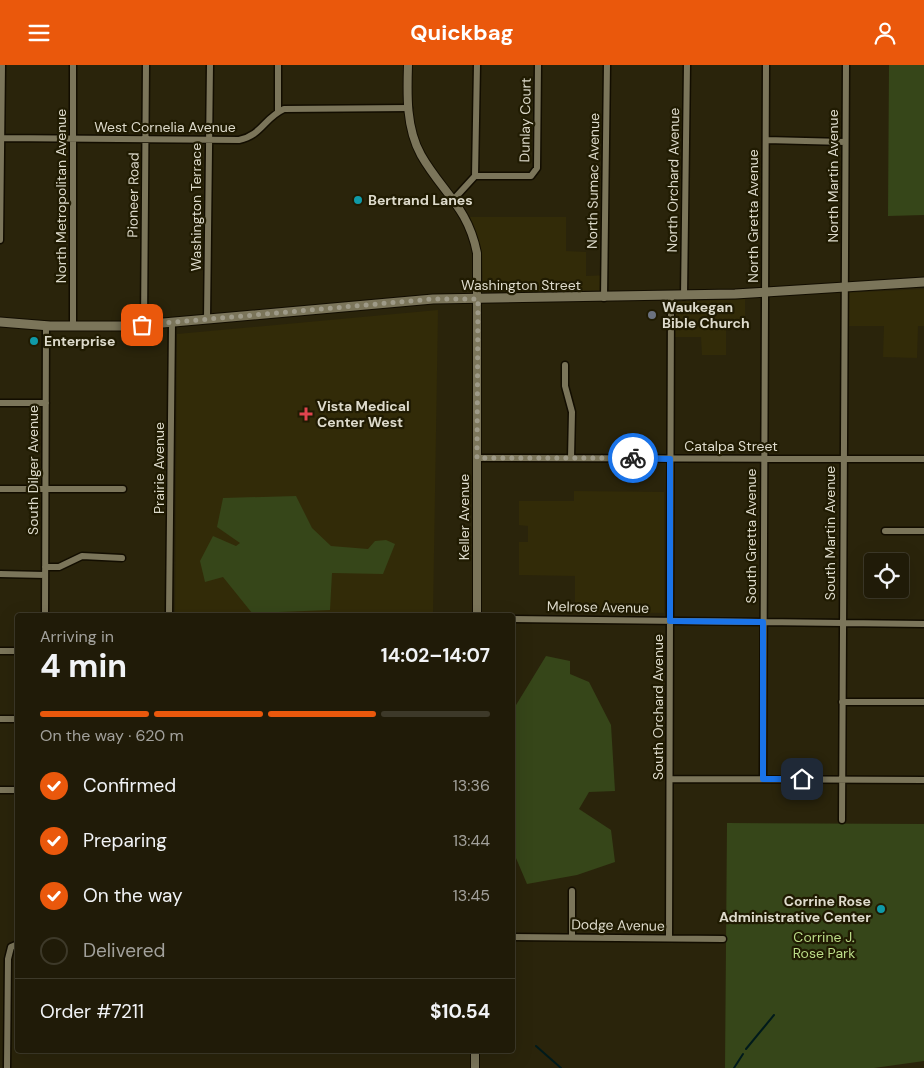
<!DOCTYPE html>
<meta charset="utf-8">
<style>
body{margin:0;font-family:"DM Sans",sans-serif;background:#2d2816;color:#f1f3f6;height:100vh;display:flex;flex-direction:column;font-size:19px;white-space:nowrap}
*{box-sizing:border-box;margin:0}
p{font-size:16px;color:#a2a19c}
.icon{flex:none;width:28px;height:28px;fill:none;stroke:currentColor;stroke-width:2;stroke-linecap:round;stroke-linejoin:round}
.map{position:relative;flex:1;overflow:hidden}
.details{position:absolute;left:15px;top:548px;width:500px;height:440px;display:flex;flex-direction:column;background:#201b08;border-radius:5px;box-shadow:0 5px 20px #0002,0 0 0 1px #3d3929}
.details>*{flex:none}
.buttons{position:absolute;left:864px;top:488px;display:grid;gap:10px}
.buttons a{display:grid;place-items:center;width:45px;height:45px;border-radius:5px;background:#201b08;box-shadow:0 5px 20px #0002,0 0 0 1px #3d3929;font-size:25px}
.pin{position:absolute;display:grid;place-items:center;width:42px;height:42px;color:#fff;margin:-21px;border-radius:10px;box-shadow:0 2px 8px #0006}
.courier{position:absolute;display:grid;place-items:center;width:50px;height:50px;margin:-25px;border:4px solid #1a73e8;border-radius:50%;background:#fff;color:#222;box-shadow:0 1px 6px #0007}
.headline em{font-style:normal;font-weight:700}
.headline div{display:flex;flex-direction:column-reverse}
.headline{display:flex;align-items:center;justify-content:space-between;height:85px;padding:0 25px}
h1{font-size:32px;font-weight:700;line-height:38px}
.bar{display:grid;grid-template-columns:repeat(4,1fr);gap:8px 5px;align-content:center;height:60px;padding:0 25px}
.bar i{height:6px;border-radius:4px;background:#3d3929}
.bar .selected{background:#ea580c}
.bar p{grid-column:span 4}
.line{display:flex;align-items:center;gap:12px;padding:0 25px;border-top:1px solid #3d3929}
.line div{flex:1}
ol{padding:0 25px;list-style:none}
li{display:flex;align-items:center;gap:15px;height:55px}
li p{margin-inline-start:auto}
li .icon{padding:5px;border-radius:50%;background:#ea580c;color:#fff;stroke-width:4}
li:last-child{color:#a2a19c}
li i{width:28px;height:28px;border:2px solid #3d3929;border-radius:50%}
header{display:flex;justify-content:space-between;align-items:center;height:65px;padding:0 25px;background:#ea580c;color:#fff;font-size:22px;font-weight:700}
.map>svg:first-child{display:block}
.built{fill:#322b08}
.green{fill:#364619}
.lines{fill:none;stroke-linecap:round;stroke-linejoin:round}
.stream{stroke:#001a1b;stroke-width:2}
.minor-casing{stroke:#120d00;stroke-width:9}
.tertiary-casing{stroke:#120d00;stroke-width:10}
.secondary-casing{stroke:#120d00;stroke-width:11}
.minor{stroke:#7b755a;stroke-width:6}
.tertiary{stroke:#7b755a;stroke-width:8}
.secondary{stroke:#7b755a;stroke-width:9}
.done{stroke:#9e9a88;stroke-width:5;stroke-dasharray:0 9}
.route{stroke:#1a73e8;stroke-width:6}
.culture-dot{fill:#0f9aa8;stroke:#201b02;stroke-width:2}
.worship-dot{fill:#6b7280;stroke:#201b02;stroke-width:2}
.health-dot{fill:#e0444e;stroke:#201b02;stroke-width:2}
.labels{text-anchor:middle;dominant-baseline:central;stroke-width:4.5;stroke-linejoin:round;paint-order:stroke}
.street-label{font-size:14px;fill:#dddacb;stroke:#201b02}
.poi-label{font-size:14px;font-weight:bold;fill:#dddacb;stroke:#201b02;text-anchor:start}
.park-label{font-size:14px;fill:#bcdd88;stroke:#201b02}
</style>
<header><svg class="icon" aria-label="menu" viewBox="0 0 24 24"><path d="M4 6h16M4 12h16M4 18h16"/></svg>Quickbag<svg class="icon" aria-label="person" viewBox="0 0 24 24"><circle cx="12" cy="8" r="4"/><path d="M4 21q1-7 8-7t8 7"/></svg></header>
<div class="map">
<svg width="924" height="1003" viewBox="0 0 924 1003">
<rect width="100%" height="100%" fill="#2a240b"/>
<!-- built -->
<path class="built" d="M 470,152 L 566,152 L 566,186 L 586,187 L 586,211 L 608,210 L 608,225 L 485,227 L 483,223 L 482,189 Z
M 924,224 L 924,261 L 918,261 L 917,293 L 883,292 L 884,261 L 840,261 L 841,228 Z
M 745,234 L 745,262 L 726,262 L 726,290 L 702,290 L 701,272 L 670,272 L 669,237 Z
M 438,245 L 433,549 L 175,550 L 177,269 Z
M 574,426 L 664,427 L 664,548 L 575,547 L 575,511 L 519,510 L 519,477 L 528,477 L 528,461 L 519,460 L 519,436 L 574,436 Z"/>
<!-- green -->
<path class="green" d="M 889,0 L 924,0 L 924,150 L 888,151 Z
M 296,431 L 312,463 L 331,481 L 368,484 L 375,476 L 386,475 L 395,479 L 383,509 L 332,508 L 330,545 L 252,548 L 223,512 L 205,517 L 200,496 L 213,471 L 236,481 L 240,478 L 217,462 L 223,433 Z
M 546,591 L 570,596 L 570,609 L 589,617 L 611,660 L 615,726 L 589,727 L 579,744 L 611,765 L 615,797 L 577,810 L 527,819 L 513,786 L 513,645 Z
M 727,758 L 924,759 L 924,996 L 874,1003 L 725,1003 Z"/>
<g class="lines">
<!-- stream -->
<path class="stream" d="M 536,981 L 561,1003
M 746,984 L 774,950
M 734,1003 L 743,989"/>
<defs>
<path id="minor" d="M 278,0 L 278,47
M 477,0 L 475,111 L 531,111 L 537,103 L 538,0
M 0,73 L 239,75 C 262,70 264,53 284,44 L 409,43
M 766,75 L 845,77
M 454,134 L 475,111
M 0,175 L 2,0
M 684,231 L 687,0
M 604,233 L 607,0
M 207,254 L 210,0
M 144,260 L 146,0
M 73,261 L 73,0
M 565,300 L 565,321 L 572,347 L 571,393
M 0,338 L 46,338
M 477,393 L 924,394
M 0,424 L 123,424
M 885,466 L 924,466
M 45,502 L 59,502 L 82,491 L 122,493
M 0,509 L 45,510
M 169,549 L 172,258
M 45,550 L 46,261
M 512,554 L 924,559
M 0,586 L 18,586
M 842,637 L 924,637
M 0,654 L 18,654
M 670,714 L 924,715
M 763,714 L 766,0
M 0,725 L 18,725
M 842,755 L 846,0
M 572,826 L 572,872
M 512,872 L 723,874
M 669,873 L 671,231
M 7,1003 L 8,894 L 11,882 L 18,879"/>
<path id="tertiary" d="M 408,0 C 407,30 406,63 421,90 C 442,127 468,142 477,188 L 477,550
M 475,1003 L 475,985"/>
<path id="secondary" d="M 0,257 L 50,261 L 129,261 L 433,234 L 735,229 L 924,217"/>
</defs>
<!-- minor casing -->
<use href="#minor" class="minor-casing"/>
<!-- tertiary casing -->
<use href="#tertiary" class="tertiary-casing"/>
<!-- secondary casing -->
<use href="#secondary" class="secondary-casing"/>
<!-- minor -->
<use href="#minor" class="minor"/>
<!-- tertiary -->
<use href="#tertiary" class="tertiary"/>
<!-- secondary -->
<use href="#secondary" class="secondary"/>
</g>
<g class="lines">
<!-- done -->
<path class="done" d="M 142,260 L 433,234 L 478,234 L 477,393 L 633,393"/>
<!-- route -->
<path class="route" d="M 633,393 L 670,394 L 670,556 L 763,557 L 763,714 L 802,714"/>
</g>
<!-- markers -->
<g class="culture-dot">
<circle cx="358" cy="135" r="5"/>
<circle cx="34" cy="276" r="5"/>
<circle cx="881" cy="844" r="5"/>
</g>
<circle class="worship-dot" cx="652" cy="250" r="5"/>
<path class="health-dot" d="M303.5 341.5h5v5h5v5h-5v5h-5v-5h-5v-5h5z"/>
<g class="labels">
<!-- street labels -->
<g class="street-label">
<text transform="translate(525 55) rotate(-89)">Dunlay Court</text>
<text x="165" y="62">West Cornelia Avenue</text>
<text transform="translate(833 111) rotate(-90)">North Martin Avenue</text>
<text transform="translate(673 115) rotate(-89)">North Orchard Avenue</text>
<text transform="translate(593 116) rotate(-89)">North Sumac Avenue</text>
<text transform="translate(133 130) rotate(-89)">Pioneer Road</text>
<text transform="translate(61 131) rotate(-90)">North Metropolitan Avenue</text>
<text transform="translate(196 142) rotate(-90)">Washington Terrace</text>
<text transform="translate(753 151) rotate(-90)">North Gretta Avenue</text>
<text x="521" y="220">Washington Street</text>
<text x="731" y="381">Catalpa Street</text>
<text transform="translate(159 403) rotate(-90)">Prairie Avenue</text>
<text transform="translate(33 405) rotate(-90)">South Dilger Avenue</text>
<text transform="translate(464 452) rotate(-90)">Keller Avenue</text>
<text transform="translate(830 468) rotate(-90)">South Martin Avenue</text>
<text transform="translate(751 471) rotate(-90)">South Gretta Avenue</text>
<text transform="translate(598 542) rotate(1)">Melrose Avenue</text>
<text transform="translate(658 642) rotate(-90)">South Orchard Avenue</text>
<text transform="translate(618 860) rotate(1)">Dodge Avenue</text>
</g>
<!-- poi labels -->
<g class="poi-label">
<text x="368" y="135">Bertrand Lanes</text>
<text x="662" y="242">Waukegan<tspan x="662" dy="16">Bible Church</tspan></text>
<text x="44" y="276">Enterprise</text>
<text x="317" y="341">Vista Medical<tspan x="317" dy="16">Center West</tspan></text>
<text x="871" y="836" text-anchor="end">Corrine Rose<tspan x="871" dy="16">Administrative Center</tspan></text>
</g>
<!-- park labels -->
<g class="park-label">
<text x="824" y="872">Corrine J.<tspan x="824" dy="16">Rose Park</tspan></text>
</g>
</g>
</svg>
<div class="buttons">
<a><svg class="icon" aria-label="locate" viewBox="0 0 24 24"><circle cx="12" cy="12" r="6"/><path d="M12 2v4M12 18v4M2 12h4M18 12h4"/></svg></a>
</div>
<div class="pin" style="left:142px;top:260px;background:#ea580c"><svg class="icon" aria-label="bag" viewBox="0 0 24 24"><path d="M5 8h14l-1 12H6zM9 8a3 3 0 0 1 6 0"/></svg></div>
<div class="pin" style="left:802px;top:714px;background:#1f2937"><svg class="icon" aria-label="home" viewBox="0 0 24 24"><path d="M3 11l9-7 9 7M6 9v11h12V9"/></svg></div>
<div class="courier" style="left:633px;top:393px"><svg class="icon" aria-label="bike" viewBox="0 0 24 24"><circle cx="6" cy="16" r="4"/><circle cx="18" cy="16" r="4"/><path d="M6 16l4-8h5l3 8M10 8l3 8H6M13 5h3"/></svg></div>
<section class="details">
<div class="headline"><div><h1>4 min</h1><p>Arriving in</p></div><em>14:02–14:07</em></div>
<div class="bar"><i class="selected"></i><i class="selected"></i><i class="selected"></i><i></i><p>On the way · 620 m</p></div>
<ol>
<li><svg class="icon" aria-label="check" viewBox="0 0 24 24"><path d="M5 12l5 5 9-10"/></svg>Confirmed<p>13:36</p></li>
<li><svg class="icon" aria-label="check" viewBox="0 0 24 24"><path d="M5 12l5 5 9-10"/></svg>Preparing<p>13:44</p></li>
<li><svg class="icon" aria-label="check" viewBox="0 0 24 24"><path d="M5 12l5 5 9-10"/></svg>On the way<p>13:45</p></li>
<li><i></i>Delivered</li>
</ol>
<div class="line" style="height:65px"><div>Order #7211</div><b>$10.54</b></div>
</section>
</div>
